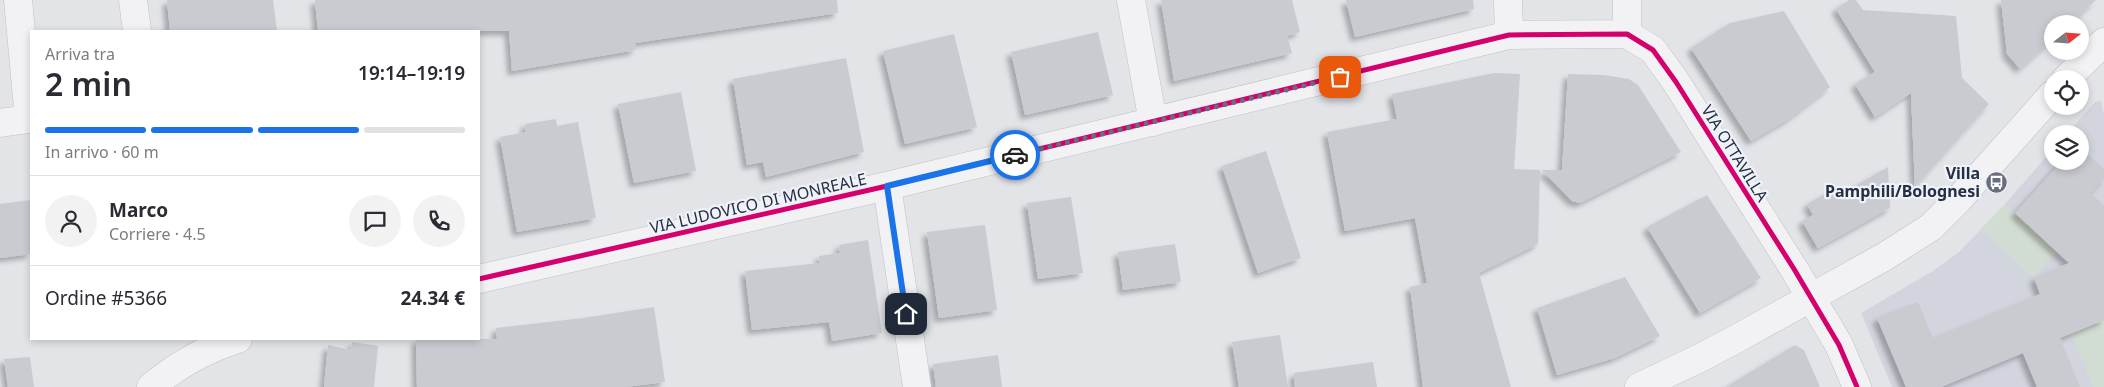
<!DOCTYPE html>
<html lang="it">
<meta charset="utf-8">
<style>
body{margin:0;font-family:"Noto Sans",sans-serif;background:#f2f2f3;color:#2b2b33;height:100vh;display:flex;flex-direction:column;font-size:19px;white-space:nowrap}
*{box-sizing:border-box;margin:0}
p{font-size:16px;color:#7c7c81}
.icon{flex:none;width:28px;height:28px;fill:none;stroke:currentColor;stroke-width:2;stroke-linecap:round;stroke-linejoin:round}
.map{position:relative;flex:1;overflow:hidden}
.details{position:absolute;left:30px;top:30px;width:450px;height:310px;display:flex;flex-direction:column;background:#fff;border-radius:0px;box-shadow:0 2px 8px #0003}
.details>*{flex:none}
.needle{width:32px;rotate:73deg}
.tools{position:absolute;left:2044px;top:15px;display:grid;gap:10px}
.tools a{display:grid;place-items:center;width:45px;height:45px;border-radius:50%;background:#fff;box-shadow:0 2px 8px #0003;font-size:25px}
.pin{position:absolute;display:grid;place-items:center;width:42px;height:42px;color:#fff;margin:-21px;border-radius:10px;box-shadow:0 2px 8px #0006}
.courier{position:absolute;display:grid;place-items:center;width:50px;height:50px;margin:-25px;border:4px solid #1a73e8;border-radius:50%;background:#fff;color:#222;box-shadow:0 1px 6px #0007}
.overview em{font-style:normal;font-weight:600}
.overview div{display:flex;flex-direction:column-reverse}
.overview{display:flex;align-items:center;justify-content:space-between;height:85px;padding:0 15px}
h1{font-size:32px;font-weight:600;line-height:38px}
.bar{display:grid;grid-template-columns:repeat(4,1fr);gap:8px 5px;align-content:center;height:60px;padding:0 15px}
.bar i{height:6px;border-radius:4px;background:#e1e1e2}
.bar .on{background:#1a73e8}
.bar p{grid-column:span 4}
.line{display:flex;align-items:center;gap:12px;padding:0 15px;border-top:1px solid #e1e1e2}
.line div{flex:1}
.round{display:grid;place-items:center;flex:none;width:52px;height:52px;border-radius:26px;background:#f2f2f3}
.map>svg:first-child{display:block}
.built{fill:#d2d5de}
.green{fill:#d1dcd2}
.building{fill:#c9cbd0;filter:url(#shadow)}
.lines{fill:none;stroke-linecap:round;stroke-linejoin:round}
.minor-casing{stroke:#bfc1c6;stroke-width:29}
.minor{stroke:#f2f2f4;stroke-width:28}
.cycleway-casing{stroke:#eff2f8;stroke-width:8}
.cycleway{stroke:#d6006c;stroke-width:5}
.done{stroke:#686e7d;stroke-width:5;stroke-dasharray:0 9}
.route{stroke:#1a73e8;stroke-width:6}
.labels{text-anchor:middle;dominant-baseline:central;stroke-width:4.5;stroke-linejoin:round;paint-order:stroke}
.street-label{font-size:16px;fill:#262e44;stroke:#eff2f8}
.poi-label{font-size:16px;font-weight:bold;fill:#262e44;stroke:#eff2f8;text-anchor:end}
</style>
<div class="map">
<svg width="2104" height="387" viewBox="0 0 2104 387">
<defs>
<filter id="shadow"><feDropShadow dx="-4.5" dy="4.5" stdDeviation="2.5" flood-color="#0004"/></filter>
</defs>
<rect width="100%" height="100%" fill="#e2e4e8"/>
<!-- built -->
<path class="built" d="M 2101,101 L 2104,115 L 2104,387 L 1892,387 L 1861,313 L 1933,271 L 1959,252 L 2005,204 L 2052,150 L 2052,161 L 2080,161 L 2080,134 L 2067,134 L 2095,102 Z"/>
<!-- green -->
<path class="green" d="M 2005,204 L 2057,252 L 2034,278 L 1982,230 Z
M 2104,320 L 2104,387 L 2093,387 L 2071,334 Z"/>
<!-- building -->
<path class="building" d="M 167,0 L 273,0 L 277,31 L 170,31 Z
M 315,0 L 837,0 L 838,13 L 635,43 L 636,50 L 512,71 L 509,31 L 318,31 Z
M 1161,0 L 1292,0 L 1300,32 L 1287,36 L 1292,53 L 1174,81 Z
M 1346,0 L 1473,0 L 1474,9 L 1355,37 Z
M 1849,0 L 1856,0 L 1863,10 L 1956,16 L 1962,78 L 1989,104 L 1915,187 L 1911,93 L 1875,117 L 1855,84 L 1875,72 L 1836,9 Z
M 2001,0 L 2096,0 L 2070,24 L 2052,24 L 2052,40 L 2020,69 L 2007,54 Z
M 1784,11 L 1830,87 L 1787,120 L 1751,141 L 1691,48 L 1730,23 Z
M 1098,32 L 1113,95 L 1025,115 L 1011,52 Z
M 954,34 L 977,127 L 905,144 L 883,51 Z
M 846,58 L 864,152 L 766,177 L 763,162 L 747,165 L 733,79 Z
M 1494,73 L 1520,74 L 1514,169 L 1540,170 L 1538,244 L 1479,273 L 1511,387 L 1423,387 L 1410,287 L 1427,283 L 1415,218 L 1345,231 L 1327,132 L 1397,119 L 1392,94 Z
M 1568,74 L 1604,75 L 1629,79 L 1638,85 L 1681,152 L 1580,203 L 1572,201 L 1542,170 L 1562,170 Z
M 681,92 L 696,171 L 634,183 L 618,104 Z
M 556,119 L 557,126 L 578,122 L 596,218 L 517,232 L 500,137 L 526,132 L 525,124 Z
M 2080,147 L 2104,169 L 2104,178 L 2091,193 L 2104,206 L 2104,320 L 2060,338 L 2080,387 L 2037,387 L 2023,353 L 1941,387 L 1906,387 L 1877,318 L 1918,302 L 1933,338 L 2040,294 L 2034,278 L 2069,263 L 2015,213 L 2062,161 L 2080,161 Z
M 1266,151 L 1301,258 L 1258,273 L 1222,166 Z
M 1888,167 L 1890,208 L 1818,248 L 1802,221 L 1813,215 L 1807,204 L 1841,185 L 1844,192 Z
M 1707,195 L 1761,278 L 1700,313 L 1647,227 Z
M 1071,197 L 1083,273 L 1038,279 L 1027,203 Z
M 31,200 L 31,254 L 0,258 L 0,204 Z
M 985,225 L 997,310 L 939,318 L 927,232 Z
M 868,240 L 882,333 L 832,341 L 829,322 L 752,330 L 745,271 L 820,263 L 819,256 L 840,253 L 839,245 Z
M 1175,244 L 1181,282 L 1123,290 L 1118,252 Z
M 1625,277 L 1660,336 L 1615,358 L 1557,375 L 1537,308 Z
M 654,307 L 665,382 L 625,387 L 417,387 L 416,339 L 497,339 L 496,328 L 583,318 Z
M 1280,335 L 1288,387 L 1239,387 L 1232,342 Z
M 352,342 L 378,346 L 374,387 L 324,387 L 328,345 L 351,350 Z
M 1795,345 L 1804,350 L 1820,387 L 1726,387 Z
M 998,355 L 1002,387 L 936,387 L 933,364 Z
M 30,357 L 34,387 L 8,387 L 4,359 Z
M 1373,362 L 1377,387 L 1295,387 L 1294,373 Z"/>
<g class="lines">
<defs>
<path id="minor" d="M 18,0 L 29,119 L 31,119
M 133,0 L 137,31
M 1131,0 L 1153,122
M 1508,0 L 1509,35
M 1627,34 L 1627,0
M 2066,79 L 2104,42
M 0,123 L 29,119
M 887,186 L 917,387
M 479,279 L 887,186 L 1509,35 L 1627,34 L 1653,50 L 1676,82 L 1794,269 L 1839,345 L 1857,387
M 151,387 C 177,365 206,349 238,339
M 1639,387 L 1700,358 L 1736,339 L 1884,257 L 1931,227 L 1959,199 L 2052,95"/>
</defs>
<!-- minor casing -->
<use href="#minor" class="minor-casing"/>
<!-- minor -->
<use href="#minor" class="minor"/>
<defs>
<path id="cycleway" d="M 479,279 L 887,186 L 1509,35 L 1627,34 L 1653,50 L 1676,82 L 1794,269 L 1839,345 L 1857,387"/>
</defs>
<!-- cycleway casing -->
<use href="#cycleway" class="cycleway-casing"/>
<!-- cycleway -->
<use href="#cycleway" class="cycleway"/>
</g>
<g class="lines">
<!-- done -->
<path class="done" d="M 1015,155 L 1340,77"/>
<!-- route -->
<path class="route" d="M 906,314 L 887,186 L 1015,155"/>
</g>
<!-- icons -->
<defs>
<symbol id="bus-disc" viewBox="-11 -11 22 22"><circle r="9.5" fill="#686e7d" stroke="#eff2f8"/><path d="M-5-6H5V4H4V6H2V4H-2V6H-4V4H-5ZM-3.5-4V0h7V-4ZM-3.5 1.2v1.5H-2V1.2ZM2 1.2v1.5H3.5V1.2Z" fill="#fff"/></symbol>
</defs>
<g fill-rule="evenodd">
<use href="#bus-disc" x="1984" y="170" width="25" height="25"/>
</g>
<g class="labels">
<!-- street labels -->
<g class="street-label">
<text transform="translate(1735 153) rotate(58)">VIA OTTAVILLA</text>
<text transform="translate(758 203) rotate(-13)">VIA LUDOVICO DI MONREALE</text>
</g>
<!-- poi labels -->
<g class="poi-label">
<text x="1980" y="173">Villa<tspan x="1980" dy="18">Pamphili/Bolognesi</tspan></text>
</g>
</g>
</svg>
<div class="tools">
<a><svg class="needle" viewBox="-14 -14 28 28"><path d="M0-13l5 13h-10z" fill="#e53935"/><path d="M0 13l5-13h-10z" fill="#7c7c81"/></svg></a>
<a><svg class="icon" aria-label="locate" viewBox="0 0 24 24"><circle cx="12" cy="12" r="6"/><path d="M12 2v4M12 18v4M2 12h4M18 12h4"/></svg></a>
<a><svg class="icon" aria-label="layers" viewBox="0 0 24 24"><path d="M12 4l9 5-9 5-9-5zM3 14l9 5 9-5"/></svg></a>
</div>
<div class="pin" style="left:1340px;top:77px;background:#ea580c"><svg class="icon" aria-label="bag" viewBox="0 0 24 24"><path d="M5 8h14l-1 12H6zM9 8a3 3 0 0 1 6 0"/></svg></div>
<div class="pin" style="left:906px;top:314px;background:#1f2937"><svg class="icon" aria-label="home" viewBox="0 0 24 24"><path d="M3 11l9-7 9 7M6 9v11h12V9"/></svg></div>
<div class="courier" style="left:1015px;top:155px"><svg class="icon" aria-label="car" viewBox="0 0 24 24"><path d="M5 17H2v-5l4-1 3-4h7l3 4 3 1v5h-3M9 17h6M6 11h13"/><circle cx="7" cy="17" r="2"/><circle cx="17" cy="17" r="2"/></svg></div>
<section class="details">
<div class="overview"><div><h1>2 min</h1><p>Arriva tra</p></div><em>19:14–19:19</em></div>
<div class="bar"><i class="on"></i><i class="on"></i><i class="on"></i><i></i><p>In arrivo · 60 m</p></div>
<div class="line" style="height:90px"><a class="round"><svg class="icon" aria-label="person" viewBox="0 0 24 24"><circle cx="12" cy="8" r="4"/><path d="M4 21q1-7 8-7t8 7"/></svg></a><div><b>Marco</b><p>Corriere · 4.5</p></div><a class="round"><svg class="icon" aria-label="chat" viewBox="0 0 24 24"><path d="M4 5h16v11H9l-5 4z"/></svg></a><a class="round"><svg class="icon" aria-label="phone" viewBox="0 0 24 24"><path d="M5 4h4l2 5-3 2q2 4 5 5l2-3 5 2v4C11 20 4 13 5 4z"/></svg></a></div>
<div class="line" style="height:65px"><div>Ordine #5366</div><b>24.34 €</b></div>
</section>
</div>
